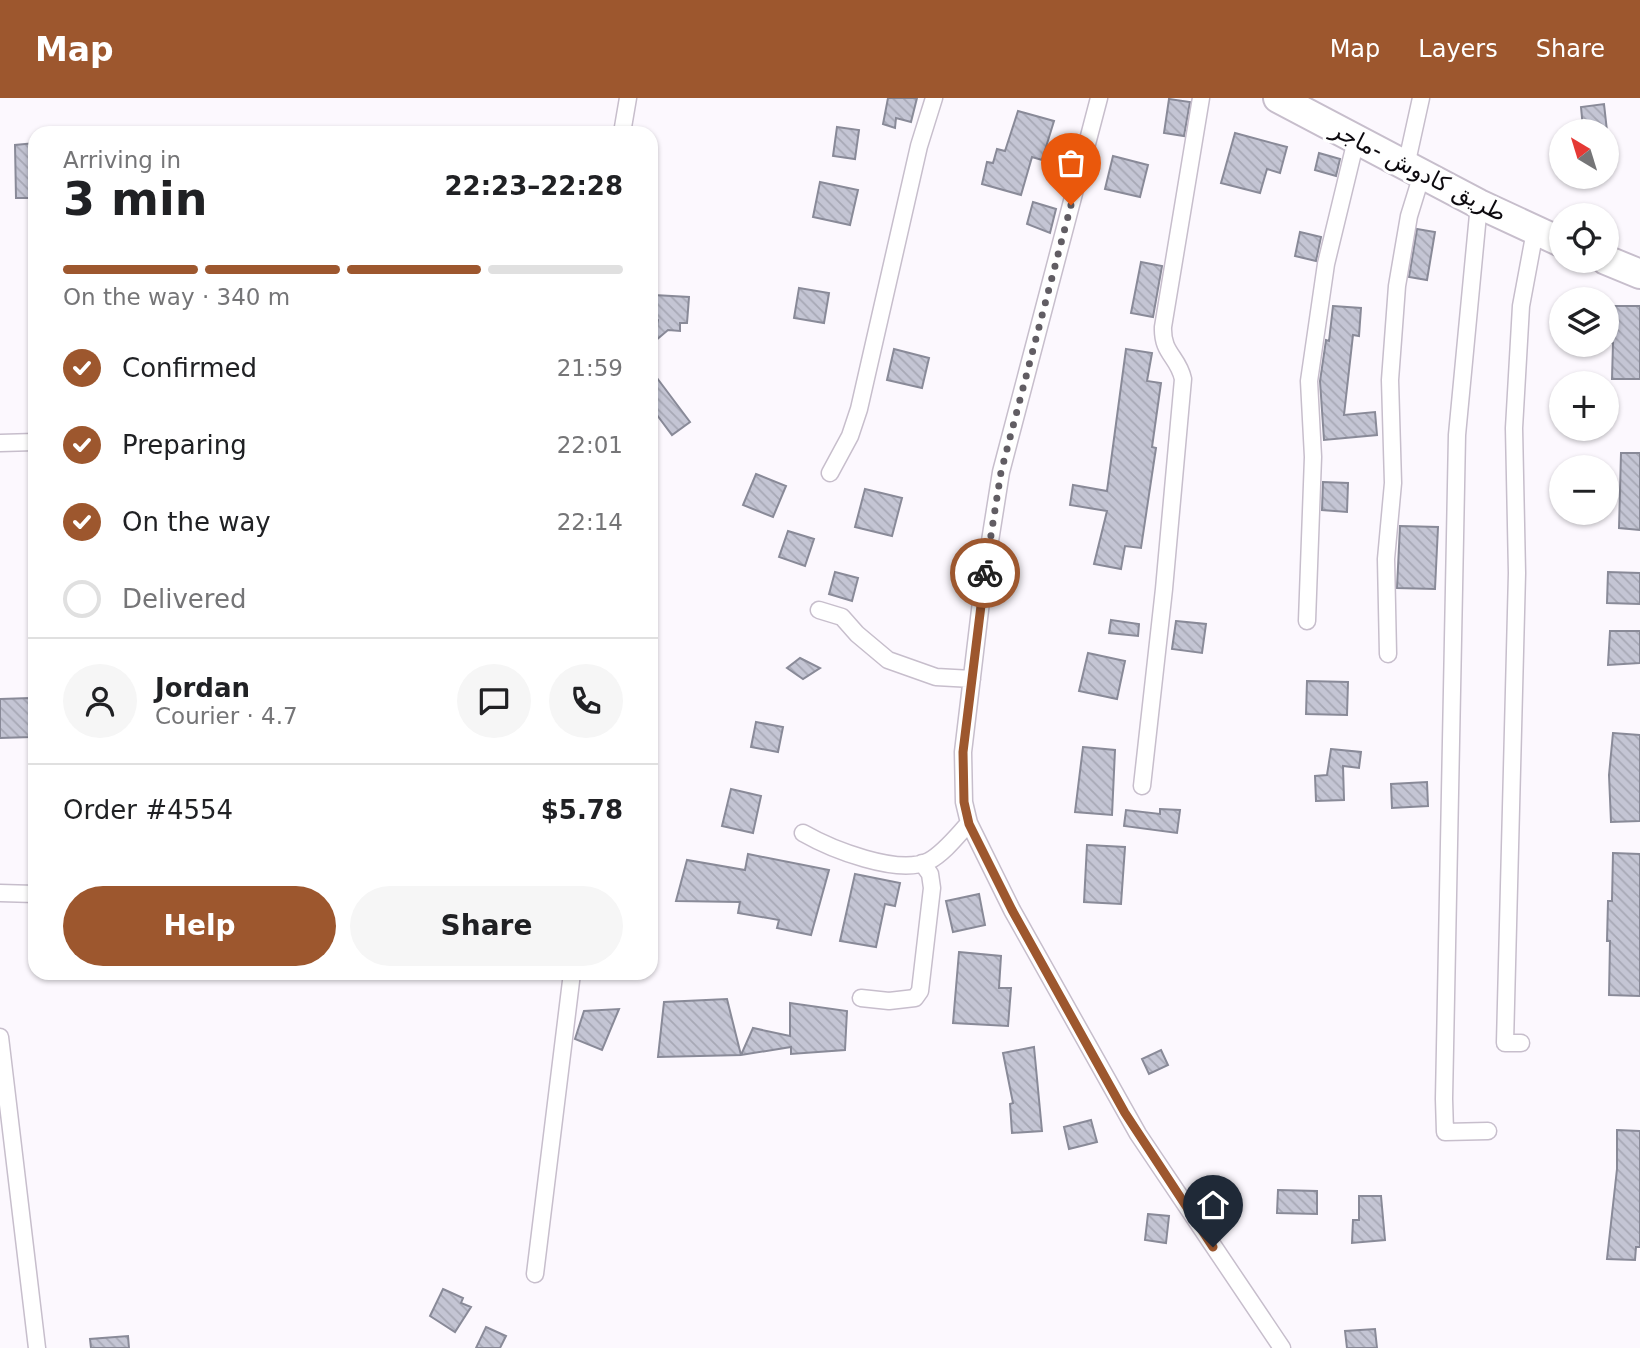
<!DOCTYPE html>
<meta charset="utf-8">
<style>
body{margin:0;font-family:"DejaVu Sans",Cairo,sans-serif;background:#f6f6f6;color:#202124;height:100vh;display:flex;flex-direction:column;font-size:26px;white-space:nowrap}
*{box-sizing:border-box;margin:0}
p{font-size:23px;color:#757577}
.icon{flex:none;width:38px;height:38px;fill:none;stroke:currentColor;stroke-width:2;stroke-linecap:round;stroke-linejoin:round}
.map{position:relative;flex:1;overflow:hidden}
.sheet{position:absolute;left:28px;top:28px;width:630px;height:854px;display:flex;flex-direction:column;background:#fff;border-radius:21px;box-shadow:0 2px 5px #0004}
.sheet>*{flex:none}
.needle{width:46px;rotate:322deg}
.buttons{position:absolute;left:1549px;top:21px;display:grid;gap:14px}
.buttons a{display:grid;place-items:center;width:70px;height:70px;border-radius:50%;background:#fff;box-shadow:0 2px 5px #0004;font-size:35px}
.pin{position:absolute;display:grid;place-items:center;width:60px;height:60px;color:#fff;margin:-72px -30px;border-radius:50% 50% 50% 0;rotate:-45deg;box-shadow:0 0 7px #0007}
.pin .icon{rotate:45deg}
.courier{position:absolute;display:grid;place-items:center;width:70px;height:70px;margin:-35px;border:5px solid #9d572e;border-radius:50%;background:#fff;color:#222;box-shadow:0 2px 9px #0007}
.summary em{font-style:normal;font-weight:700}
.summary div{display:flex;flex-direction:column-reverse}
.summary{display:flex;align-items:center;justify-content:space-between;height:119px;padding:0 35px}
h1{font-size:46px;font-weight:700;line-height:52px}
.bar{display:grid;grid-template-columns:repeat(4,1fr);gap:10px 7px;align-content:center;height:84px;padding:0 35px}
.bar i{height:9px;border-radius:5px;background:#e0e0e0}
.bar .selected{background:#9d572e}
.bar p{grid-column:span 4}
.line{display:flex;align-items:center;gap:18px;padding:0 35px;border-top:2px solid #e0e0e0}
.line div{flex:1}
.round{display:grid;place-items:center;flex:none;width:74px;height:74px;border-radius:37px;background:#f6f6f6}
ol{padding:0 35px;list-style:none}
li{display:flex;align-items:center;gap:21px;height:77px}
li p{margin-inline-start:auto}
li .icon{padding:7px;border-radius:50%;background:#9d572e;color:#fff;stroke-width:4}
li:last-child{color:#757577}
li i{width:38px;height:38px;border:4px solid #e0e0e0;border-radius:50%}
.action{display:flex;gap:14px;margin-top:auto;padding:14px 35px}
.action a{flex:1;height:80px;border-radius:42px;background:#9d572e;color:#fff;font-size:28px;font-weight:700;line-height:80px;text-align:center}
.action a+a{background:#f6f6f6;color:#202124}
header{display:flex;align-items:center;gap:42px;box-sizing:border-box;height:98px;padding:0 35px;background:#9d572e;color:#fff}
header strong{font-size:33px}
nav{display:flex;gap:38px;margin-inline-start:auto;font-size:24px}
.map>svg:first-child{display:block}
.building{fill:url(#building-back-hatch);stroke:#898a98;stroke-width:2}
.lines{fill:none;stroke-linecap:round;stroke-linejoin:round}
.street-casing{stroke:#c7becc;stroke-width:19}
.highway-casing{stroke:#c7becc;stroke-width:32}
.street{stroke:#fff;stroke-width:16}
.highway{stroke:#fff;stroke-width:28}
.done{stroke:#615d63;stroke-width:7;stroke-dasharray:0 12.6}
.route{stroke:#9d572e;stroke-width:9}
.labels{text-anchor:middle;dominant-baseline:central;stroke-width:6;stroke-linejoin:round;paint-order:stroke}
.street-label{font-size:23px;fill:#0d0a0f;stroke:#fff}
</style>
<header>
<strong>Map</strong>
<nav><a>Map</a><a>Layers</a><a>Share</a></nav>
</header>
<div class="map">
<svg width="1640" height="1250" viewBox="0 0 1640 1250">
<defs>
<pattern id="building-back-hatch" width="6" height="6" patternUnits="userSpaceOnUse" patternTransform="scale(1.75)"><rect width="6" height="6" fill="#c4c5d4"/><path d="M-1 5l2 2M0 0l6 6M5-1l2 2" fill="none" stroke="#a7a8b5"/></pattern>
</defs>
<rect width="100%" height="100%" fill="#fcf8fe"/>
<!-- building -->
<path class="building" d="M 888,0 L 917,0 L 911,24 L 896,20 L 895,30 L 883,26 Z
M 1169,1 L 1190,4 L 1184,38 L 1164,35 Z
M 1604,6 L 1607,33 L 1594,33 L 1594,28 L 1583,30 L 1581,9 Z
M 1018,13 L 1054,23 L 1042,62 L 1032,59 L 1021,97 L 982,86 L 987,64 L 993,65 L 997,51 L 1005,53 Z
M 837,29 L 859,32 L 855,61 L 833,58 Z
M 1235,35 L 1287,49 L 1280,75 L 1267,71 L 1260,95 L 1221,85 Z
M 35,45 L 35,100 L 16,100 L 15,47 Z
M 1319,55 L 1340,61 L 1336,78 L 1315,72 Z
M 1113,58 L 1148,67 L 1140,99 L 1105,91 Z
M 820,84 L 858,92 L 850,127 L 813,119 Z
M 1033,104 L 1056,111 L 1050,135 L 1027,126 Z
M 1417,131 L 1435,134 L 1427,182 L 1409,179 Z
M 1300,134 L 1321,139 L 1316,163 L 1295,158 Z
M 1141,164 L 1162,168 L 1153,219 L 1131,215 Z
M 799,190 L 829,195 L 824,225 L 794,220 Z
M 654,197 L 689,199 L 687,225 L 680,225 L 680,233 L 668,232 L 654,244 L 658,222 L 652,219 Z
M 1333,208 L 1361,210 L 1359,238 L 1353,237 L 1344,317 L 1375,314 L 1377,337 L 1324,342 L 1320,283 L 1326,242 L 1329,243 Z
M 1606,208 L 1640,208 L 1640,281 L 1612,281 L 1613,245 L 1606,245 Z
M 894,251 L 929,260 L 922,290 L 887,282 Z
M 1126,251 L 1152,255 L 1147,283 L 1161,285 L 1152,349 L 1156,350 L 1141,450 L 1125,448 L 1121,471 L 1094,466 L 1107,413 L 1070,407 L 1073,387 L 1107,393 Z
M 651,272 L 690,324 L 672,337 L 651,309 Z
M 1621,355 L 1640,355 L 1640,432 L 1619,430 Z
M 756,376 L 786,388 L 773,419 L 743,407 Z
M 1323,384 L 1348,385 L 1347,414 L 1322,412 Z
M 865,391 L 902,400 L 892,438 L 855,429 Z
M 1400,428 L 1438,429 L 1435,491 L 1397,490 Z
M 788,433 L 814,441 L 805,468 L 779,459 Z
M 835,474 L 858,480 L 852,503 L 829,496 Z
M 1608,474 L 1640,475 L 1640,506 L 1607,505 Z
M 1111,522 L 1139,526 L 1138,538 L 1109,535 Z
M 1176,523 L 1206,526 L 1202,555 L 1172,551 Z
M 1610,533 L 1640,533 L 1640,565 L 1608,567 Z
M 1088,555 L 1125,563 L 1117,601 L 1079,593 Z
M 800,560 L 820,570 L 803,581 L 787,570 Z
M 1307,583 L 1348,584 L 1347,617 L 1306,616 Z
M 30,600 L 31,639 L 0,640 L 0,601 Z
M 756,624 L 783,629 L 778,654 L 751,649 Z
M 1613,635 L 1640,637 L 1640,723 L 1611,724 L 1609,677 Z
M 1083,649 L 1115,652 L 1112,717 L 1075,714 Z
M 1331,651 L 1361,654 L 1359,670 L 1343,668 L 1344,702 L 1316,703 L 1315,678 L 1327,677 Z
M 1427,684 L 1428,708 L 1392,710 L 1391,686 Z
M 731,691 L 761,698 L 753,735 L 722,728 Z
M 1160,711 L 1180,712 L 1177,735 L 1124,728 L 1126,712 L 1160,716 Z
M 1087,747 L 1125,749 L 1121,806 L 1084,804 Z
M 1613,755 L 1640,756 L 1640,898 L 1609,897 L 1610,843 L 1607,843 L 1608,803 L 1612,803 Z
M 748,756 L 829,772 L 811,837 L 777,830 L 779,822 L 738,815 L 740,804 L 676,803 L 687,762 L 745,772 Z
M 855,776 L 900,785 L 895,808 L 885,806 L 876,849 L 840,843 Z
M 979,796 L 985,827 L 953,834 L 946,803 Z
M 959,854 L 1001,858 L 999,890 L 1011,890 L 1008,928 L 953,925 Z
M 727,901 L 741,957 L 658,959 L 664,904 Z
M 790,905 L 847,913 L 845,952 L 791,956 L 791,949 L 741,957 L 753,930 L 790,938 Z
M 619,911 L 602,952 L 575,941 L 584,913 Z
M 1034,949 L 1042,1033 L 1012,1035 L 1010,1006 L 1013,1005 L 1003,955 Z
M 1161,952 L 1168,967 L 1149,976 L 1142,961 Z
M 1091,1022 L 1097,1044 L 1069,1051 L 1064,1029 Z
M 1617,1032 L 1640,1033 L 1640,1149 L 1636,1149 L 1635,1162 L 1607,1161 L 1617,1071 Z
M 1278,1092 L 1317,1093 L 1317,1116 L 1277,1115 Z
M 1359,1098 L 1381,1098 L 1385,1142 L 1352,1145 L 1353,1122 L 1359,1122 Z
M 1148,1116 L 1169,1118 L 1166,1145 L 1145,1142 Z
M 443,1191 L 463,1200 L 461,1205 L 471,1209 L 455,1234 L 430,1218 Z
M 486,1229 L 506,1238 L 500,1250 L 476,1250 Z
M 1375,1231 L 1377,1250 L 1347,1250 L 1345,1233 Z
M 128,1238 L 129,1250 L 91,1250 L 90,1241 Z"/>
<g class="lines">
<defs>
<path id="street" d="M 1099,0 L 1001,374 L 983,487 L 963,654 L 964,704 L 969,725 L 1012,812 L 1138,1036 L 1282,1250
M 622,35 L 628,0
M 1406,68 L 1421,0
M 1479,106 L 1457,337 L 1444,1001 L 1445,1034 L 1488,1033
M 0,345 L 35,344
M 830,375 L 850,338 L 859,311 L 919,48 L 934,0
M 819,512 L 842,519 L 857,536 L 888,562 L 936,579 L 972,581
M 1307,523 L 1313,359 L 1309,283 L 1326,166 L 1356,42
M 1388,556 L 1386,461 L 1393,385 L 1390,282 L 1397,188 L 1409,118 L 1422,76
M 1142,688 L 1164,491 L 1183,281 C 1178,258 1162,256 1163,229 L 1201,0
M 803,735 C 831,751 898,778 929,763 C 944,755 957,738 969,725
M 0,795 L 35,796
M 861,900 L 889,903 L 915,900 L 920,893 L 932,790 L 930,776 L 922,765
M 0,939 L 37,1250
M 1521,945 L 1505,945 L 1517,475 L 1514,330 L 1521,208 L 1535,133
M 535,1176 L 572,875"/>
<path id="highway" d="M 1278,0 L 1479,106 L 1561,144
M 1606,162 L 1640,176"/>
</defs>
<!-- street casing -->
<use href="#street" class="street-casing"/>
<!-- highway casing -->
<use href="#highway" class="highway-casing"/>
<!-- street -->
<use href="#street" class="street"/>
<!-- highway -->
<use href="#highway" class="highway"/>
</g>
<g class="lines">
<!-- done -->
<path class="done" d="M 985,475 L 1001,374 L 1071,107"/>
<!-- route -->
<path class="route" d="M 985,475 L 963,654 L 964,704 L 969,726 L 1012,812 L 1125,1015 L 1213,1149"/>
</g>
<g class="labels">
<!-- street labels -->
<g class="street-label">
<text transform="translate(1419 73) rotate(27)">طريق كادوش -ماجر</text>
</g>
</g>
</svg>
<div class="buttons">
<a><svg class="needle" viewBox="-14 -14 28 28"><path d="M0-13l5 13h-10z" fill="#e53935"/><path d="M0 13l5-13h-10z" fill="#757577"/></svg></a>
<a><svg class="icon" aria-label="locate" viewBox="0 0 24 24"><circle cx="12" cy="12" r="6"/><path d="M12 2v4M12 18v4M2 12h4M18 12h4"/></svg></a>
<a><svg class="icon" aria-label="layers" viewBox="0 0 24 24"><path d="M12 4l9 5-9 5-9-5zM3 14l9 5 9-5"/></svg></a>
<a>+</a>
<a>−</a>
</div>
<div class="pin" style="left:1071px;top:107px;background:#ea580c"><svg class="icon" aria-label="bag" viewBox="0 0 24 24"><path d="M5 8h14l-1 12H6zM9 8a3 3 0 0 1 6 0"/></svg></div>
<div class="pin" style="left:1213px;top:1149px;background:#1f2937"><svg class="icon" aria-label="home" viewBox="0 0 24 24"><path d="M3 11l9-7 9 7M6 9v11h12V9"/></svg></div>
<div class="courier" style="left:985px;top:475px"><svg class="icon" aria-label="bike" viewBox="0 0 24 24"><circle cx="6" cy="16" r="4"/><circle cx="18" cy="16" r="4"/><path d="M6 16l4-8h5l3 8M10 8l3 8H6M13 5h3"/></svg></div>
<section class="sheet">
<div class="summary"><div><h1>3 min</h1><p>Arriving in</p></div><em>22:23–22:28</em></div>
<div class="bar"><i class="selected"></i><i class="selected"></i><i class="selected"></i><i></i><p>On the way · 340 m</p></div>
<ol>
<li><svg class="icon" aria-label="check" viewBox="0 0 24 24"><path d="M5 12l5 5 9-10"/></svg>Confirmed<p>21:59</p></li>
<li><svg class="icon" aria-label="check" viewBox="0 0 24 24"><path d="M5 12l5 5 9-10"/></svg>Preparing<p>22:01</p></li>
<li><svg class="icon" aria-label="check" viewBox="0 0 24 24"><path d="M5 12l5 5 9-10"/></svg>On the way<p>22:14</p></li>
<li><i></i>Delivered</li>
</ol>
<div class="line" style="height:126px"><a class="round"><svg class="icon" aria-label="person" viewBox="0 0 24 24"><circle cx="12" cy="8" r="4"/><path d="M4 21q1-7 8-7t8 7"/></svg></a><div><b>Jordan</b><p>Courier · 4.7</p></div><a class="round"><svg class="icon" aria-label="chat" viewBox="0 0 24 24"><path d="M4 5h16v11H9l-5 4z"/></svg></a><a class="round"><svg class="icon" aria-label="phone" viewBox="0 0 24 24"><path d="M5 4h4l2 5-3 2q2 4 5 5l2-3 5 2v4C11 20 4 13 5 4z"/></svg></a></div>
<div class="line" style="height:91px"><div>Order #4554</div><b>$5.78</b></div>
<div class="action"><a>Help</a><a>Share</a></div>
</section>
</div>
